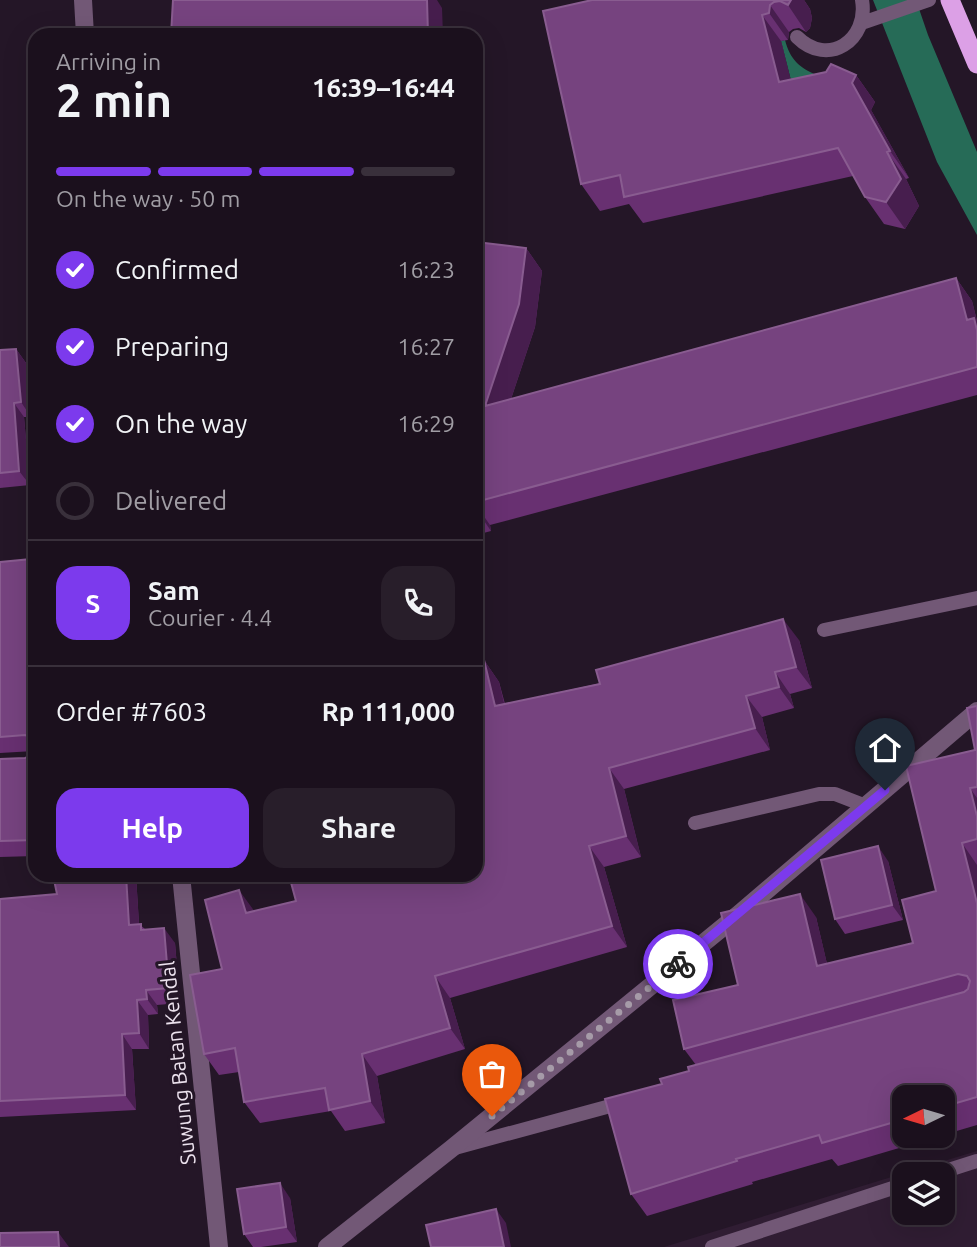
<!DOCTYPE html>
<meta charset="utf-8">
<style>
body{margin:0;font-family:Ubuntu,sans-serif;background:#281e2a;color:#f1f3f6;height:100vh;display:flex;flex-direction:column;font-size:26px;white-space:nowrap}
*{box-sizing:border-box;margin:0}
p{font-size:23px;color:#a09da4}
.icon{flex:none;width:38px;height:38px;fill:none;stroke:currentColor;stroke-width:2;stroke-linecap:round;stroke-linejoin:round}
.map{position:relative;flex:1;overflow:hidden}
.details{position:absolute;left:28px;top:28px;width:455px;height:854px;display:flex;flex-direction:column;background:#1b101d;border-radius:21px;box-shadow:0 7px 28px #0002,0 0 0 2px #39303b}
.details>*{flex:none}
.needle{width:46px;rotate:265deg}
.tools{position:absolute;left:892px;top:1085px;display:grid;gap:14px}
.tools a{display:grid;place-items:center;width:63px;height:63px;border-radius:14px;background:#1b101d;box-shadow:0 7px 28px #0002,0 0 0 2px #39303b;font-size:35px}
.pin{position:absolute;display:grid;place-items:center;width:60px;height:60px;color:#fff;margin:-72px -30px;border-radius:50% 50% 50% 0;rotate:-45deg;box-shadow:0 0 7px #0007}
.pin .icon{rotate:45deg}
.courier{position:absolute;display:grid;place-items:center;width:70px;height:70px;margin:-35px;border:5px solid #7c3aed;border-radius:50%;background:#fff;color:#222;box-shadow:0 2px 9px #0007}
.summary em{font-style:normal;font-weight:700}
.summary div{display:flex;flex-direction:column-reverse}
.summary{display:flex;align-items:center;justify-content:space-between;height:119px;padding:0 28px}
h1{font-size:46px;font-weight:700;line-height:52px}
.bar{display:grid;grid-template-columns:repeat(4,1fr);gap:10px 7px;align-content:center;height:84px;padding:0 28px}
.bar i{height:9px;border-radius:5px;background:#39303b}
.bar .current{background:#7c3aed}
.bar p{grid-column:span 4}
.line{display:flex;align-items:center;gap:18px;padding:0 28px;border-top:2px solid #39303b}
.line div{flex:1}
.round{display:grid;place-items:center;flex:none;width:74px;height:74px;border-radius:21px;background:#281e2a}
ol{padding:0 28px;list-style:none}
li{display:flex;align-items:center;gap:21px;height:77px}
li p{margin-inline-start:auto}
li .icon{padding:7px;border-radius:50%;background:#7c3aed;color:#fff;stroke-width:4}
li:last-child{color:#a09da4}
li i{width:38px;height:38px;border:4px solid #39303b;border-radius:50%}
.primary-button{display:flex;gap:14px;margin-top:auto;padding:14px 28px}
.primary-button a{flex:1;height:80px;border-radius:21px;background:#7c3aed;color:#fff;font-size:28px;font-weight:700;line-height:80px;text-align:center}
.primary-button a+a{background:#281e2a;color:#f1f3f6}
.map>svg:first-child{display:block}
.built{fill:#301d33;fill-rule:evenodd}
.water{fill:#266b57}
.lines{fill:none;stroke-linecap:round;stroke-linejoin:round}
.service{stroke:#725876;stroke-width:14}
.tertiary{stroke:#725876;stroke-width:18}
.trunk{stroke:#dca0e6;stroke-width:19}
.wall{fill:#683071}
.shaded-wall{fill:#471e4e}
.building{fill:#76437f;stroke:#895c90;stroke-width:2}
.done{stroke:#a69ba8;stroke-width:7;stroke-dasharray:0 12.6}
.route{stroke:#7c3aed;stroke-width:9}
.labels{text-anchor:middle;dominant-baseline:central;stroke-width:6;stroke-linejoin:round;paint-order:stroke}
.street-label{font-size:21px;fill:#ece2ee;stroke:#241627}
</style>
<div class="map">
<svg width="977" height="1247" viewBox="0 0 977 1247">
<rect width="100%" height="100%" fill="#241627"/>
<!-- built -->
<path class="built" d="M 977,1151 L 977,1247 L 664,1247 L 911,1171 ZM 905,1174 L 943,1174 L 943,1213 L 905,1213 Z"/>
<!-- water -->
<path class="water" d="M 873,0 L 916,0 L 928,35 L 977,152 L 977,235 L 937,162 Z
M 785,40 C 790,59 799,68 817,75 L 798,108 L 781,41 Z"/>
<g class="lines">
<!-- service -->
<path class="service" d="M 862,23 L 929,0
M 797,37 C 828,68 869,40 862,0
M 824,630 L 977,598
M 695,823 L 819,794 L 835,794 L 866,806
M 455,1148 L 625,1102
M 936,1174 L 977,1161
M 712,1247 L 905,1184"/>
<!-- tertiary -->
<path class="tertiary" d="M 83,0 L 85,35
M 181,875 L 219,1247
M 327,1247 L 451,1149 L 739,914 L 977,711"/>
<!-- trunk -->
<path class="trunk" d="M 950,0 L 977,64"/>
</g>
<!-- wall -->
<path class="wall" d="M 592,0 L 804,0 L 810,9 L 812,18 L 810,28 L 806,32 L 799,28 L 793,29 L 789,32 L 788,40 L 781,41 L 790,79 L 856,75 L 875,102 L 871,110 L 909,178 L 906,179 L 919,206 L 905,229 L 884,224 L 865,197 L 853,176 L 643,223 L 629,204 L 600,211 L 581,184 Z
M 476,242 L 526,248 L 542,271 L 535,327 L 511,399 L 956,278 L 972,301 L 977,321 L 977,395 L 490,525 L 491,531 L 476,535 Z
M 16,349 L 26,363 L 31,417 L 24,417 L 30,485 L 0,488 L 0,350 Z
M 35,526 L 35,856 L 0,857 L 0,759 L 25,758 L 31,756 L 34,751 L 0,753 L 0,562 L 31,559 Z
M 799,640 L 812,688 L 790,694 L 794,708 L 762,717 L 770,750 L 624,789 L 641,857 L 604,867 L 627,947 L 450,998 L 465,1049 L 377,1076 L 385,1123 L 345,1131 L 331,1111 L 260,1123 L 244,1102 L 239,1072 L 219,1075 L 204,1054 L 222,969 L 254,911 L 296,901 L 289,876 L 278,878 L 276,875 L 476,875 L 484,660 L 499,682 L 505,704 Z
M 977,706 L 977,1125 L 943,1135 L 943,1097 L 905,1097 L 905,1136 L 940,1136 L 838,1166 L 832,1159 L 752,1182 L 753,1184 L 647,1216 L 631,1194 L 662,1084 L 689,1071 L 696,1065 L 684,1049 L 738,985 L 816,917 L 827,964 L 913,943 L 936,891 L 975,750 Z
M 888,861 L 903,920 L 845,934 L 835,919 Z
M 136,875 L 139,924 L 145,929 L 175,943 L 180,1003 L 157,1005 L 158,1014 L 148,1015 L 149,1049 L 132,1049 L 136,1110 L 0,1117 L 0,899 L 57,894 Z
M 290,1198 L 297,1242 L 261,1247 L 253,1247 L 244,1234 Z"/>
<!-- shaded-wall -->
<path class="shaded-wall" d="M 427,0 L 437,0 L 442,8 L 443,35 L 428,35 Z
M 791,0 L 804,0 L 810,9 L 812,18 L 810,28 L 806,32 L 788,5 Z
M 770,5 L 789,32 L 788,40 L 769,13 Z
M 762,15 L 781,41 L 798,108 L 779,82 Z
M 856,75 L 875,102 L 871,110 L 909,178 L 890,151 L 852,83 Z
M 887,152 L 906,179 L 919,206 L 905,229 L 886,202 Z
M 526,248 L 542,271 L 535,327 L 501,429 L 485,406 Z
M 956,278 L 972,301 L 977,321 L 977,334 L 967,320 Z
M 16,349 L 26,363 L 31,417 L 21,402 Z
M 14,403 L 24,417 L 30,485 L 19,471 Z
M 476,505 L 490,525 L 491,531 L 476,509 Z
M 783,619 L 799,640 L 812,688 L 796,667 Z
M 484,660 L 499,682 L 510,728 L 495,706 Z
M 775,672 L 790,694 L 794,708 L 779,687 Z
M 746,696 L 762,717 L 770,750 L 755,728 Z
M 609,768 L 624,789 L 641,857 L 626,836 Z
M 970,788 L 977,798 L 977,816 Z
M 962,843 L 977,865 L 977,903 Z
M 589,846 L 604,867 L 627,947 L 612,926 Z
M 878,846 L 888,861 L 903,920 L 892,905 Z
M 126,875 L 136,875 L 140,940 L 129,925 Z
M 239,890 L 255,912 L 246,913 Z
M 800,894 L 816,917 L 833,989 L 817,966 Z
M 164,928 L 175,943 L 180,1003 L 169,988 Z
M 435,976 L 450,998 L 465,1049 L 450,1028 Z
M 146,990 L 157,1005 L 158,1014 L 147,999 Z
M 137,1000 L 148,1015 L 149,1049 L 139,1033 Z
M 122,1034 L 132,1049 L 136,1110 L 125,1095 Z
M 362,1054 L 377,1076 L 385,1123 L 370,1101 Z
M 280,1183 L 290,1198 L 297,1242 L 286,1227 Z
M 496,1209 L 506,1223 L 511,1247 L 504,1247 Z
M 58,1232 L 69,1247 L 59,1247 Z"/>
<!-- building -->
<path class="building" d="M 173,0 L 427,0 L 428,35 L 171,35 Z
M 592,0 L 791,0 L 788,5 L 780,1 L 774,2 L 770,5 L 769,13 L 762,15 L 779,82 L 826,72 L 831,64 L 856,75 L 852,83 L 890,151 L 887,152 L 901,179 L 886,202 L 865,197 L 838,148 L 624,197 L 620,175 L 581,184 L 543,11 Z
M 476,242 L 526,248 L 519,304 L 485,406 L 956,278 L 967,320 L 974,318 L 977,330 L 977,367 L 476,502 L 476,434 L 479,425 L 476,419 Z
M 16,349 L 21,402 L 14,403 L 19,471 L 0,473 L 0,350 Z
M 29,526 L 35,526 L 35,745 L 34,740 L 25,735 L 0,737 L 0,562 L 31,559 Z
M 783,619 L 796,667 L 775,672 L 779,687 L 746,696 L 755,728 L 609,768 L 626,836 L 589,846 L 612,926 L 435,976 L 450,1028 L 362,1054 L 370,1101 L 329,1110 L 325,1088 L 244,1102 L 235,1048 L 204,1054 L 190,975 L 222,969 L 205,900 L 239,890 L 246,913 L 296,901 L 289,875 L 476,875 L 476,662 L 484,660 L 495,706 L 600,684 L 596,670 Z
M 977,706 L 977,787 L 970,788 L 977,816 L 977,839 L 962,843 L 977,903 L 977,1097 L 943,1107 L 943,1097 L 905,1097 L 905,1119 L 822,1143 L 819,1135 L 736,1159 L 737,1161 L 631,1194 L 605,1099 L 662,1084 L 660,1079 L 689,1071 L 688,1067 L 964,992 L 968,989 L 970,981 L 967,976 L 958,974 L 684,1049 L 673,1000 L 738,985 L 721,913 L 800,894 L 817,966 L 913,943 L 902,900 L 936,891 L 906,766 L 975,750 L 967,708 Z
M 35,748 L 35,840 L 0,841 L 0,759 L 25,758 L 31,756 Z
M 878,846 L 892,905 L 835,919 L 821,860 Z
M 53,875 L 126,875 L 129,925 L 141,924 L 141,930 L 164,928 L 169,988 L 146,990 L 147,999 L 137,1000 L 139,1033 L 122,1034 L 125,1095 L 0,1101 L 0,899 L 57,894 Z
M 280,1183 L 286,1227 L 244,1234 L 237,1189 Z
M 496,1209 L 504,1247 L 431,1247 L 426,1225 Z
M 58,1232 L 59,1247 L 0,1247 L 0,1233 Z"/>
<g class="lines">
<!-- done -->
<path class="done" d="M 492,1116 L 678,964"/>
<!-- route -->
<path class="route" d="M 678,964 L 885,790"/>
</g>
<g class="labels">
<!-- street labels -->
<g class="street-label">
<text transform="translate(177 1063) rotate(-96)">Suwung Batan Kendal</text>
</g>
</g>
</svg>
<div class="tools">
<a><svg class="needle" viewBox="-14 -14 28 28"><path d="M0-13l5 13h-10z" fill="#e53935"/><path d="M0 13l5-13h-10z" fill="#a09da4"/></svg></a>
<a><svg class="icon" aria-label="layers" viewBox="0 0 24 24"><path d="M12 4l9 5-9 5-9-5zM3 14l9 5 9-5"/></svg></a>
</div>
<div class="pin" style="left:492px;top:1116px;background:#ea580c"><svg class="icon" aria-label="bag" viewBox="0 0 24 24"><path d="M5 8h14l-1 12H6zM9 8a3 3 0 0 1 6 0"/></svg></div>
<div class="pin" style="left:885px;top:790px;background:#1f2937"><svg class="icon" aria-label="home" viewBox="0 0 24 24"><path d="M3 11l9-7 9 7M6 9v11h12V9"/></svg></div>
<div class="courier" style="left:678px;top:964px"><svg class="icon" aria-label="bike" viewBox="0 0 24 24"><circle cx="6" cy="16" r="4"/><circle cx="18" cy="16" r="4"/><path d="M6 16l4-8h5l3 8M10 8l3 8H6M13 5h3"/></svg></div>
<section class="details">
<div class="summary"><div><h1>2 min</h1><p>Arriving in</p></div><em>16:39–16:44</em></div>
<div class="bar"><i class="current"></i><i class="current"></i><i class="current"></i><i></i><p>On the way · 50 m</p></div>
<ol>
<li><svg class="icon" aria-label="check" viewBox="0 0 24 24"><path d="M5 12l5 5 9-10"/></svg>Confirmed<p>16:23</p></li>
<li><svg class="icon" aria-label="check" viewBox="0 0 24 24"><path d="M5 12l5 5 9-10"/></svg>Preparing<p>16:27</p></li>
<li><svg class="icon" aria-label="check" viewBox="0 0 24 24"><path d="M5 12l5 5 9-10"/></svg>On the way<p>16:29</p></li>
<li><i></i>Delivered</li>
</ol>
<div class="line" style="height:126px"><b class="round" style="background:#7c3aed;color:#fff">S</b><div><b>Sam</b><p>Courier · 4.4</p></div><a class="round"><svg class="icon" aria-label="phone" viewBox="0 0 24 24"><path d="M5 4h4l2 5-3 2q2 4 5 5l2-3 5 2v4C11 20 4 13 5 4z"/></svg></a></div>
<div class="line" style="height:91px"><div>Order #7603</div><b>Rp 111,000</b></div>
<div class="primary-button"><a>Help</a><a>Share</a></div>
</section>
</div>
